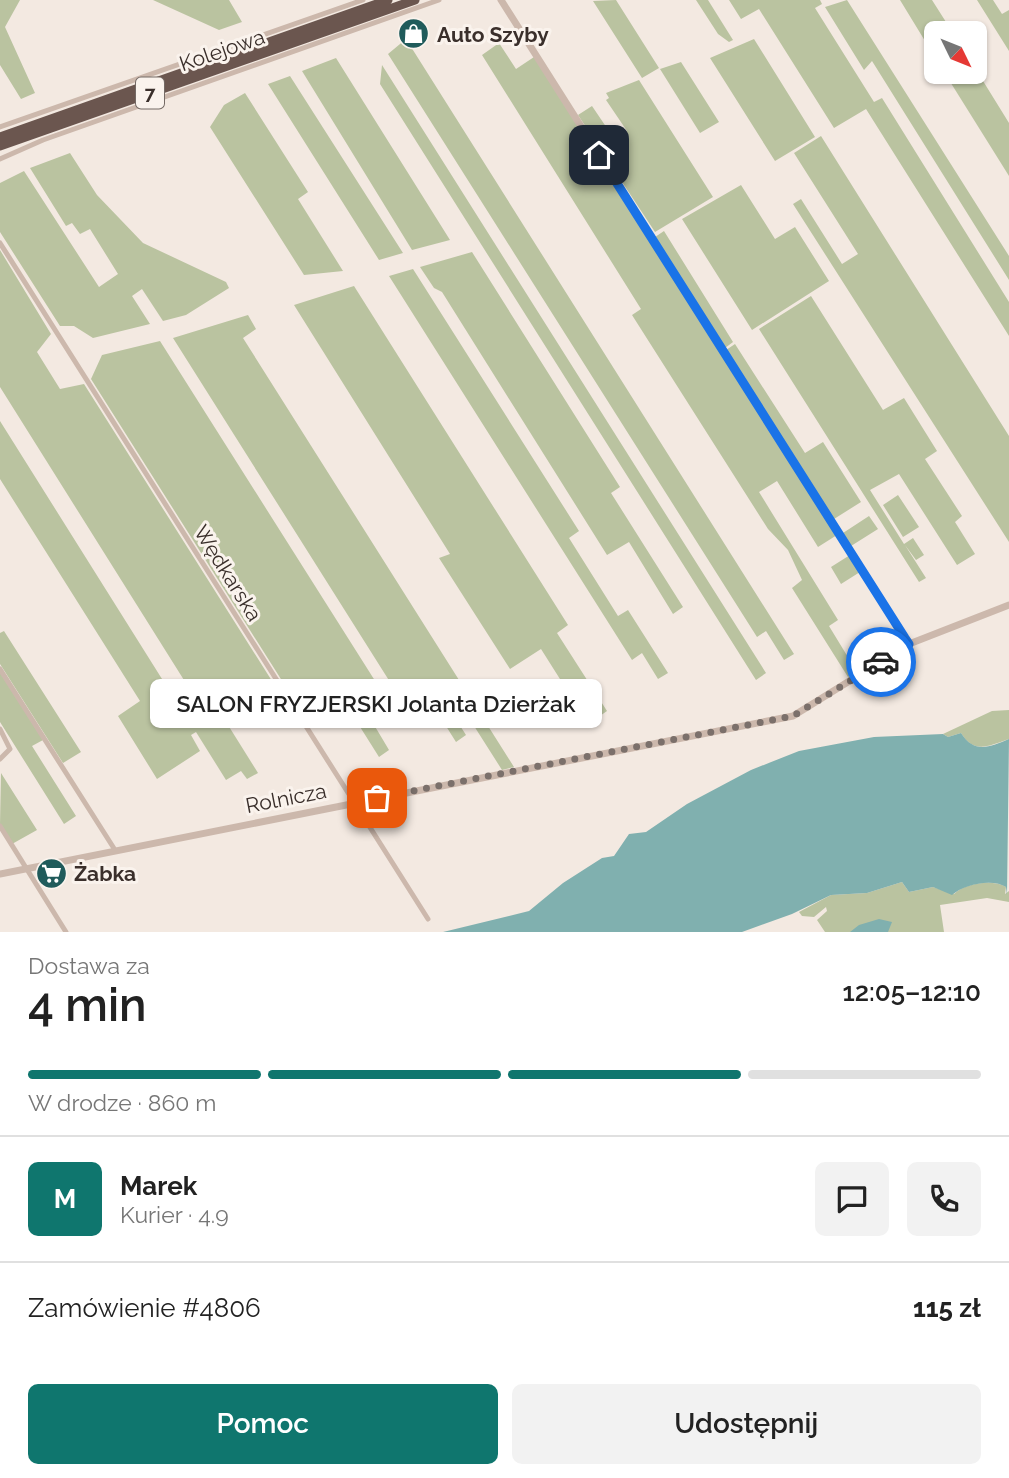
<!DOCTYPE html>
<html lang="pl">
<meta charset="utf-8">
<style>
body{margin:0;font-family:Raleway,sans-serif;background:#f2f2f2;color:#222;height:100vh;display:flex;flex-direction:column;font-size:26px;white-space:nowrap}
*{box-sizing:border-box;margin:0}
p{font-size:23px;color:#767676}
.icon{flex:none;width:38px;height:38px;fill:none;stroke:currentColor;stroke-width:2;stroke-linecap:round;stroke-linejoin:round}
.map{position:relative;height:932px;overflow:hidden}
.details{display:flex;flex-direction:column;background:#fff;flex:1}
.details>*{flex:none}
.needle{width:46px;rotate:133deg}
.controls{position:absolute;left:924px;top:21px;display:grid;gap:14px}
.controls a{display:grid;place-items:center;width:63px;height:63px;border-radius:10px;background:#fff;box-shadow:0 2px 5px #0004;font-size:35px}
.pin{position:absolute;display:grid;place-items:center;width:60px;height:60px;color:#fff;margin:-30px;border-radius:14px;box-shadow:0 4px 10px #0006}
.courier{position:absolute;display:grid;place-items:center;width:70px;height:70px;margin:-35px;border:5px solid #1a73e8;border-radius:50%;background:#fff;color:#222;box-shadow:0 2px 9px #0007}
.bubble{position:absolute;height:49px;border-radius:10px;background:#fff;box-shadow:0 2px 5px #0004;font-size:23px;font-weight:600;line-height:49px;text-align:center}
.overview em{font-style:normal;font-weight:600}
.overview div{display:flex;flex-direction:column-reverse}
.overview{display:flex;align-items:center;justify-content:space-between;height:119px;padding:0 28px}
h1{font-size:46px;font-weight:600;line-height:52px}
.bar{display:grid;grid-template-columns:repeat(4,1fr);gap:10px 7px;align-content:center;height:84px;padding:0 28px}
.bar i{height:9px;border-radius:5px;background:#e0e0e0}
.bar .on{background:#0f766e}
.bar p{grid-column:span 4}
.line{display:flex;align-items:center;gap:18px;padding:0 28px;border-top:2px solid #e0e0e0}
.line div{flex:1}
.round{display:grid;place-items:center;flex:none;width:74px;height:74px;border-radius:10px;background:#f2f2f2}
.button{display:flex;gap:14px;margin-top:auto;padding:14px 28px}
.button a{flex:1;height:80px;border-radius:10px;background:#0f766e;color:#fff;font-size:28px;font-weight:600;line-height:80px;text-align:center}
.button a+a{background:#f2f2f2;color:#222}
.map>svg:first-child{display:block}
.green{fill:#bac3a0}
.water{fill:#80b0af}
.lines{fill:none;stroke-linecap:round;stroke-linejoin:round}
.minor{stroke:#ccb8ac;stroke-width:5}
.tertiary{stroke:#ccb8ac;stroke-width:7}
.trunk{stroke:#6b564f;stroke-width:9}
.done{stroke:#7b706b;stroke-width:7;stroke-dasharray:0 12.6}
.route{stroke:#1a73e8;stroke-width:9}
.labels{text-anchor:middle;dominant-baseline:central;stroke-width:6;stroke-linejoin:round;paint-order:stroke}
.shield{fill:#faf3ed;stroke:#746a65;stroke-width:2}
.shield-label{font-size:19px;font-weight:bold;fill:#3a2f2b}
.poi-label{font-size:21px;font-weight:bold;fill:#3a2f2b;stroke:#faf3ed;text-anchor:start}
.street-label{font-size:21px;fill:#3a2f2b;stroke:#faf3ed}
</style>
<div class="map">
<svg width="1009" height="932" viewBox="0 0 1009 932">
<rect width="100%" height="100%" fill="#f3e9e1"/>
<!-- green -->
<path class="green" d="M 0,0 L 20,0 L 5,27 L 35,93 L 21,99 L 0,65 Z
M 153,0 L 229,0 L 242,22 L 219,30 Z
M 616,0 L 659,68 L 642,78 L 593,1 Z
M 696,0 L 708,0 L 733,40 L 729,42 L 718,34 Z
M 729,0 L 820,0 L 822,4 L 815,8 L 874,102 L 882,98 L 1009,302 L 1009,336 L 866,109 L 834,128 L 759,9 L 741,19 Z
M 847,0 L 1009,256 L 1009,280 L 872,61 L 864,70 L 825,7 Z
M 900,0 L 932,0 L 953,33 L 936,33 L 936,59 Z
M 977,0 L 993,0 L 1002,14 L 1009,10 L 1009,51 Z
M 406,39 L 794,654 L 784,660 L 766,631 L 757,637 L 388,54 Z
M 754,39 L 815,137 L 775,161 L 710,58 Z
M 499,43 L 516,69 L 534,57 L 837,535 L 818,547 L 777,481 L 759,492 L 838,620 L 829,626 L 857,672 L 848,677 L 792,588 L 802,580 L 788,550 L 768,529 L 632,315 L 641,309 L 482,55 Z
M 336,58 L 450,240 L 412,250 L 302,71 Z
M 681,62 L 719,122 L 700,133 L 660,69 Z
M 382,65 L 766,673 L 756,680 L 380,84 Z
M 975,68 L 1009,123 L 1009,176 L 944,72 L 975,72 Z
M 290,76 L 403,253 L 379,260 L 268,84 Z
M 639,80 L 713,197 L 655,232 L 578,115 L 592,106 L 615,140 L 627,131 L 606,100 L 609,98 L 606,93 Z
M 245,93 L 308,192 L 298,199 L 343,271 L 304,275 L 210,127 L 224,105 Z
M 821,136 L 1009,436 L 1009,542 L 793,204 L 801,199 L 842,264 L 858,254 L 794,153 Z
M 70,153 L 97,195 L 143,243 L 226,282 L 229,288 L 186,315 L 163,321 L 142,289 L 132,296 L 150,324 L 93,338 L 74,326 L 60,326 L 0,232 L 0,183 L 24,171 L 99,287 L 118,274 L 90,229 L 80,234 L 72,223 L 66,226 L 30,168 Z
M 741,185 L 775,239 L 795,227 L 829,281 L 752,330 L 682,219 Z
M 664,231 L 733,342 L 725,348 L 655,237 Z
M 0,250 L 51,334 L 37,352 L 60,389 L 84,384 L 284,700 L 264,712 L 259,706 L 249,712 L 244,704 L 223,717 L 258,773 L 247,779 L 241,771 L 226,780 L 196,732 L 191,735 L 200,751 L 157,779 L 118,716 L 140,701 L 0,479 L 0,421 L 184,714 L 199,704 L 0,387 Z
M 472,252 L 620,487 L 611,493 L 683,607 L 673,614 L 629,542 L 607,555 L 442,292 L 434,288 L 420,267 Z
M 413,269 L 579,531 L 569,538 L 618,616 L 628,610 L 668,673 L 658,679 L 642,653 L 632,660 L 389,276 Z
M 354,286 L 568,625 L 557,633 L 607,711 L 597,718 L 575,681 L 565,687 L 541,649 L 510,669 L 439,558 L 450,554 L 294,305 Z
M 811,296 L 883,410 L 904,398 L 937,451 L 925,459 L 962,516 L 955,522 L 975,554 L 957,565 L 899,474 L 870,490 L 904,544 L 913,538 L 924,555 L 916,560 L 905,545 L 926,578 L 919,582 L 759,329 Z
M 248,315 L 256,329 L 243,338 L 514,767 L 502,770 L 455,696 L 445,702 L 466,735 L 456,742 L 439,715 L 419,728 L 173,338 Z
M 160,341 L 384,695 L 364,708 L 389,750 L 379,757 L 345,703 L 335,709 L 323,690 L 298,706 L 91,379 L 102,355 Z
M 735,344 L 805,453 L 823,442 L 861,502 L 834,519 L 726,350 Z
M 898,495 L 919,527 L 903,537 L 883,505 Z
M 869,516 L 878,529 L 851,546 L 843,533 Z
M 850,555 L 860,572 L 841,584 L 831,567 Z
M 4,631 L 81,752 L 63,763 L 0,664 L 0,633 Z
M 0,672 L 43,740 L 32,746 L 76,816 L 64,824 L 0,722 Z
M 1009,710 L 1009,739 L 1006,740 C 987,747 973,753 961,733 L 948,737 L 943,734 L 992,711 Z
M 1,773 L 37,830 L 12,844 L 0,824 Z
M 902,882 L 909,892 L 933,887 L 954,894 C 965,883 993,879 1006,887 L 1005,894 L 1009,891 L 1009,902 L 987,898 L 940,905 L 944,932 L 825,932 L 817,920 L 827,911 L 826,907 L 814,917 L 802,916 L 799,912 L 831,895 L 867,893 Z"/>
<!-- water -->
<path class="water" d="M 961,733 C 974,754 990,747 1009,739 L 1007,895 L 1006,887 C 993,878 964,884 952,895 L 933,887 L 909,892 L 902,882 L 867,893 L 831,895 L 792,914 L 742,932 L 443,932 L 529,911 L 563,883 L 602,858 L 614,856 L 629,834 L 646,832 L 687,804 L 751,770 L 799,751 L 874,737 L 943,734 L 948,737 Z
M 879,919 L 892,922 L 888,932 L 850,932 L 859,925 Z"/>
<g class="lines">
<!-- minor -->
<path class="minor" d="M 0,127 L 363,0
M 0,159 L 43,140 L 439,0
M 0,243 L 428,919
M 0,669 L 115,850
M 0,729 L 10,749 L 0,759
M 0,826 L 66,932"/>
<!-- tertiary -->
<path class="tertiary" d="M 501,0 L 909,644
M 0,874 L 793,716 L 909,644 L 1009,605"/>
<!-- trunk -->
<path class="trunk" d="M 0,137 L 388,0
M 0,146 L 415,0"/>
</g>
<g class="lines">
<!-- done -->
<path class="done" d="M 377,798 L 793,716 L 881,662"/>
<!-- route -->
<path class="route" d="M 599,155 L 905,638 L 909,644 L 881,662"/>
</g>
<!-- icons -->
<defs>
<symbol id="shop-disc" viewBox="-11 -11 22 22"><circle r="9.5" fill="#205b5b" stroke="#faf3ed"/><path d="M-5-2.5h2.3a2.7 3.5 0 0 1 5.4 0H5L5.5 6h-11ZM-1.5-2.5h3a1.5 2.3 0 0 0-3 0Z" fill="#fff"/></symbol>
<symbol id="supermarket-disc" viewBox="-11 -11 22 22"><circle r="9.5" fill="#205b5b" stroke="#faf3ed"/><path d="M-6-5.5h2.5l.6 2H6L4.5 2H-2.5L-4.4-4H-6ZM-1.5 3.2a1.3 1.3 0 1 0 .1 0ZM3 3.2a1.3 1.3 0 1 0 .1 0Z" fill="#fff"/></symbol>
</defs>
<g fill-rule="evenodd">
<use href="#shop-disc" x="396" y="16" width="35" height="35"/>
<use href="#supermarket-disc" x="34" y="856" width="35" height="35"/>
</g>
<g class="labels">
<!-- shield labels -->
<rect class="shield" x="136" y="77.5" width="28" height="31" rx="5"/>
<g class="shield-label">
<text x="150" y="93">7</text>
</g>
<!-- poi labels -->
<g class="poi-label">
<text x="437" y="34">Auto Szyby</text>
<text x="74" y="873">Żabka</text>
</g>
<!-- street labels -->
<g class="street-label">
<text transform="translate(222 50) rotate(-19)">Kolejowa</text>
<text transform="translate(228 573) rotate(58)">Wędkarska</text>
<text transform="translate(286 798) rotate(-11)">Rolnicza</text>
</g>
</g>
</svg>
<div class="controls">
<a><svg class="needle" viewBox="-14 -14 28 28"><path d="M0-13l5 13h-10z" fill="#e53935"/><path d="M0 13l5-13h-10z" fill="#767676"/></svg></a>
</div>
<div class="pin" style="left:377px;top:798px;background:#ea580c"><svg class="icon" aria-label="bag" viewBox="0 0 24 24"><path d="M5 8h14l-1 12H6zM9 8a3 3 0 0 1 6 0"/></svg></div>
<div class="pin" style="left:599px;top:155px;background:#1f2937"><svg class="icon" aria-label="home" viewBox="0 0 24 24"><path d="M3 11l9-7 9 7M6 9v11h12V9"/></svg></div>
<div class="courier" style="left:881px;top:662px"><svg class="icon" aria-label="car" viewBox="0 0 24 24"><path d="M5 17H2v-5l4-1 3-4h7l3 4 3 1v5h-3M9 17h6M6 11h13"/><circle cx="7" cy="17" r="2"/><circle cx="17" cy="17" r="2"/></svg></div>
<div class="bubble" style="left:150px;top:679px;width:452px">SALON FRYZJERSKI Jolanta Dzierżak</div>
</div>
<section class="details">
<div class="overview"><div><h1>4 min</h1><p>Dostawa za</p></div><em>12:05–12:10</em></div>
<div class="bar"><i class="on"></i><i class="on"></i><i class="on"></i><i></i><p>W drodze · 860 m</p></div>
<div class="line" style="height:126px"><b class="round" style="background:#0f766e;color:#fff">M</b><div><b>Marek</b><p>Kurier · 4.9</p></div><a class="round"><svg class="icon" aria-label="chat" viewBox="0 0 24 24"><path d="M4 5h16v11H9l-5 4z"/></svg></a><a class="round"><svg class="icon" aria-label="phone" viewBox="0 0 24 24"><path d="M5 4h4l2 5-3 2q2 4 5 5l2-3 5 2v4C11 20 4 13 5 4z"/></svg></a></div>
<div class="line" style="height:91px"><div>Zamówienie #4806</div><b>115 zł</b></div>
<div class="button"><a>Pomoc</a><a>Udostępnij</a></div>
</section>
